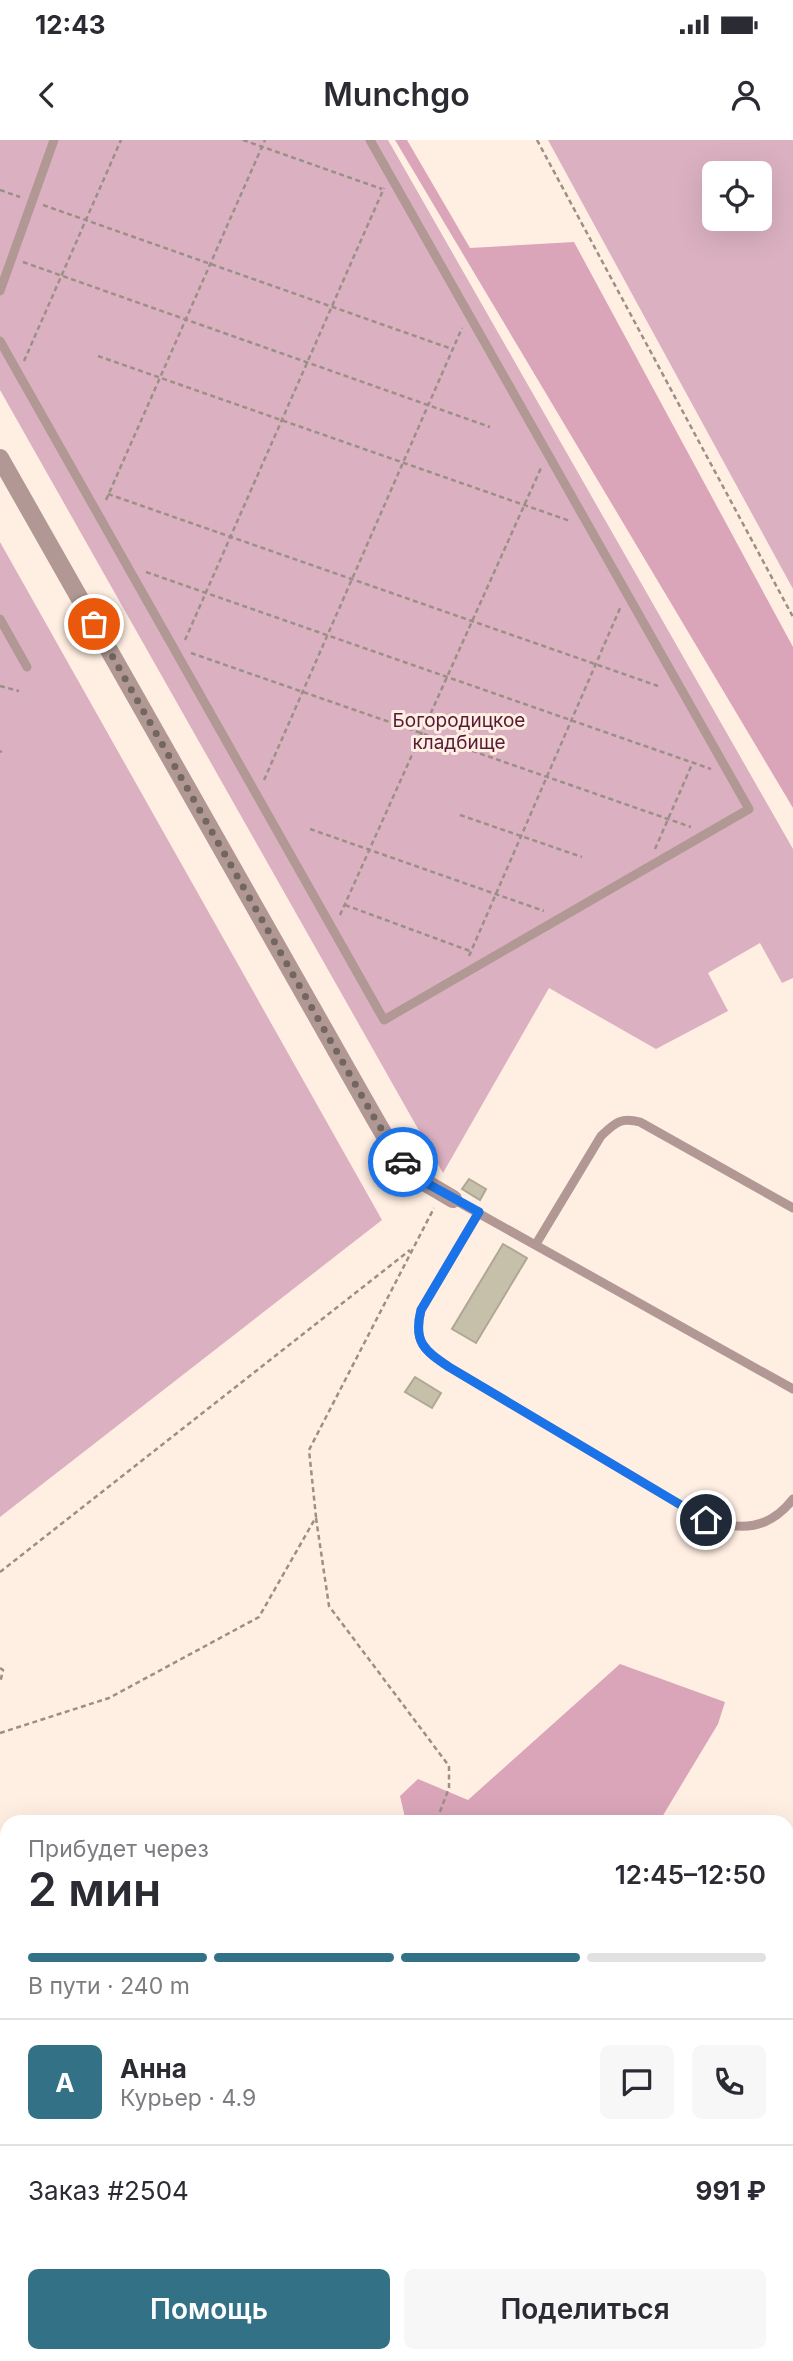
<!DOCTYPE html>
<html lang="ru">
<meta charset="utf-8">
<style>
body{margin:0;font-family:Inter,sans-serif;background:#f7f7f7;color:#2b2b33;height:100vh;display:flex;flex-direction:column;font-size:26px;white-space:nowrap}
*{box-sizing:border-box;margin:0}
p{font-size:23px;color:#7c7c81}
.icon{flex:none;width:38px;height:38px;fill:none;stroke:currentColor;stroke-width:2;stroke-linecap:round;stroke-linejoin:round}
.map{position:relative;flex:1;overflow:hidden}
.drawer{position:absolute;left:0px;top:1675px;width:794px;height:548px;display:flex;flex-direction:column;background:#fff;border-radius:21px 21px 0 0;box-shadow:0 7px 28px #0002}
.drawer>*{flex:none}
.fabs{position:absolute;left:702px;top:21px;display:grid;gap:14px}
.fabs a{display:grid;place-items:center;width:70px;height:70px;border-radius:10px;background:#fff;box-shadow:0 7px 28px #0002;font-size:35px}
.pin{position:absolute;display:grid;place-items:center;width:60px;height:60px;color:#fff;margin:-30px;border:4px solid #fff;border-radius:50%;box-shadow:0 2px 7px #0007}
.courier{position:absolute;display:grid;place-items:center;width:70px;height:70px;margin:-35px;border:5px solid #1a73e8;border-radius:50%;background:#fff;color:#222;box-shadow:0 2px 9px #0007}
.summary em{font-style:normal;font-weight:600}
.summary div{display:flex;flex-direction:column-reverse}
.summary{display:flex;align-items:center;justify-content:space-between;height:119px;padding:0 28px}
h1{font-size:46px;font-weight:600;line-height:52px}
.bar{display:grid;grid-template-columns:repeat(4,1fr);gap:10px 7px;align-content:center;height:84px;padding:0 28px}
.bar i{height:9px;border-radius:5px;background:#e1e1e2}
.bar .on{background:#337187}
.bar p{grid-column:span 4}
.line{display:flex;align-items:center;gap:18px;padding:0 28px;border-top:2px solid #e1e1e2}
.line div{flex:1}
.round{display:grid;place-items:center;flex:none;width:74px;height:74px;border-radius:10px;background:#f7f7f7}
.button{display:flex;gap:14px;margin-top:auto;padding:14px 28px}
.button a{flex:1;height:80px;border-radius:10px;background:#337187;color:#fff;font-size:28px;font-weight:600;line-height:80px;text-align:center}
.button a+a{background:#f7f7f7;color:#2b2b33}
.status{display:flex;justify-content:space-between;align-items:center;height:49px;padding:0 35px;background:#fff;direction:ltr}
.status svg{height:19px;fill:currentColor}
header{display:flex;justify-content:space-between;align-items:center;height:91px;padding:0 28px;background:#fff;font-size:32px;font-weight:600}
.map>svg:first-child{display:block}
.green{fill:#dbb1c1;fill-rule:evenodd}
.forest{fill:#daa5b9}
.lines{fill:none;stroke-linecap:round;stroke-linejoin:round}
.stream{stroke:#a3b587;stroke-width:5}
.building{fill:#c6bfaa;stroke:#aea792;stroke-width:2}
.path{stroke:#9b8f86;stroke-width:2.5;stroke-dasharray:5 3.5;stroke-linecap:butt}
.service{stroke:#b19895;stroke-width:9}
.minor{stroke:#b19895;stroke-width:18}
.done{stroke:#72675f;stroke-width:7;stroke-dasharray:0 12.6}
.route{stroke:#1a73e8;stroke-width:9}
.labels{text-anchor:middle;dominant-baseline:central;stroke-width:6;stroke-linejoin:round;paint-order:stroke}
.park-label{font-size:19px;fill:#581a38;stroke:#ffeee2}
</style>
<div class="status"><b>12:43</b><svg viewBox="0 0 49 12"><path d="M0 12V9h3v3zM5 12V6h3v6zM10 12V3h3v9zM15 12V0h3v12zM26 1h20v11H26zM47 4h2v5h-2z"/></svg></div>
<header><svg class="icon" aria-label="back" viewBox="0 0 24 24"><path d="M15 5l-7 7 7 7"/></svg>Munchgo<svg class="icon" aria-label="person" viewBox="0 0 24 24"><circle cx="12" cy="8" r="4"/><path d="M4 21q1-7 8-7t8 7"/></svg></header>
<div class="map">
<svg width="793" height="2221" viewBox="0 0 793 2221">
<rect width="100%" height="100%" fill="#ffeee2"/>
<!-- green -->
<path class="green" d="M 0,0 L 388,0 L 793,709 L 793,838 L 782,843 L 760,803 L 708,833 L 728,871 L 656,909 L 549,848 L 443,1033 L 0,250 Z
M 549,0 L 793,0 L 793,449 L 548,0 ZM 714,33 L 760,33 L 760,79 L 714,79 Z
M 0,402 L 382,1080 L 0,1377 Z"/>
<!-- forest -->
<path class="forest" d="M 395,0 L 407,0 L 470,108 L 574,102 L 793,507 L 793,668 Z
M 620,1524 L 725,1562 L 718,1584 L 659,1682 L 406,1682 L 400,1656 L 418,1639 L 468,1660 Z
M 793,1842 L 793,2083 L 788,2084 L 788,1851 Z
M 0,2081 L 7,2081 L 7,2216 L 276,2216 L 277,2221 L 0,2221 Z
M 788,2126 L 793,2127 L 793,2216 L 758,2221 L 667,2221 L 668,2216 L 788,2216 Z"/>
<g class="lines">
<!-- stream -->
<path class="stream" d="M 0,2184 L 7,2185
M 92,2216 L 93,2221
M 234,2216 L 239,2221"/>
</g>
<!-- building -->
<path class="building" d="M 469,1039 L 486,1049 L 480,1060 L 462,1049 Z
M 503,1104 L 527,1118 L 476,1203 L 452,1189 Z
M 415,1237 L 441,1253 L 432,1268 L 405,1252 Z"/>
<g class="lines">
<!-- path -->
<path class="path" d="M 243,0 L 382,49
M 537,0 L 793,477
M 0,50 L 20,57
M 43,65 L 452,209
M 23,122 L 490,287
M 98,216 L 570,381
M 24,221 L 121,0
M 108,354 L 658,546
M 106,360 L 265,0
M 146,432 L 711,629
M 185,500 L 384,48
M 191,513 L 691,687
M 0,546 L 19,551
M 0,611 L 2,612
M 264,640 L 462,188
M 460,675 L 582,717
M 310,689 L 544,771
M 655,709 L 693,622
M 345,765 L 470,811
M 340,775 L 541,328
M 469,816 L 621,466
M 316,1378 L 329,1466 L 449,1626 L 449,1648 L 436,1682
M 0,1432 L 410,1110
M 0,1528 L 3,1530 L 0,1543
M 0,1593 L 109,1558 L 259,1477 L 316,1377 L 309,1310 L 434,1068
M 788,2121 L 793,2119
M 488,2216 L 492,2221"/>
<!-- service -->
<path class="service" d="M 0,151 L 54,0
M 0,201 L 384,880 L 749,669 L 370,0
M 0,479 L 27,527
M 453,1059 L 793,1249
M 479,1072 L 421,1170 C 413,1202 424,1210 449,1227 L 706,1380 C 741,1391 769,1390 793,1359
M 536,1104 L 601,996 C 615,983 620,977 640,982 L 793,1068"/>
<!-- minor -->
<path class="minor" d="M 0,318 L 375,979 L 396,1015 L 419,1039 L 453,1059"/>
</g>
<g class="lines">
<!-- done -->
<path class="done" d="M 94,484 L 375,979 L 403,1022"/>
<!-- route -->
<path class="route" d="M 403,1022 L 419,1039 L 479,1072 L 421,1170 C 413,1202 424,1210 449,1227 L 706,1380"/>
</g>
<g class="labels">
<!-- park labels -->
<g class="park-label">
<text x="459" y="580">Богородицкое<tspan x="459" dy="22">кладбище</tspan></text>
</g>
</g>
</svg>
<div class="fabs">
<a><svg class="icon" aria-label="locate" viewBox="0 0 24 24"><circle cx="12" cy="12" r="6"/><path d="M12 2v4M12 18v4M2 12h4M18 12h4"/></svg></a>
</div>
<div class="pin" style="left:94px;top:484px;background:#ea580c"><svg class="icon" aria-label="bag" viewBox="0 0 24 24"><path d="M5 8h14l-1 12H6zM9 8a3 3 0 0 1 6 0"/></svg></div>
<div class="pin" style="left:706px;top:1380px;background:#1f2937"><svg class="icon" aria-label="home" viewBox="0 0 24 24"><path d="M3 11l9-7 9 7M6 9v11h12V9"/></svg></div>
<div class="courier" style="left:403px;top:1022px"><svg class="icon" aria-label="car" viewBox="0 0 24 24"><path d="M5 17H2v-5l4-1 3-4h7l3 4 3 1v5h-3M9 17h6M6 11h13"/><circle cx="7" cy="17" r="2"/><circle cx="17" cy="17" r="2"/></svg></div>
<section class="drawer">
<div class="summary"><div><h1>2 мин</h1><p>Прибудет через</p></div><em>12:45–12:50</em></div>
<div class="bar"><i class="on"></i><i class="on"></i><i class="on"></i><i></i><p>В пути · 240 m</p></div>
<div class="line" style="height:126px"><b class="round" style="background:#337187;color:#fff">А</b><div><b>Анна</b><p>Курьер · 4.9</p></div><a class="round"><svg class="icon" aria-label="chat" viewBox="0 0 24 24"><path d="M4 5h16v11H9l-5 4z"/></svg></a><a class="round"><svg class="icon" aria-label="phone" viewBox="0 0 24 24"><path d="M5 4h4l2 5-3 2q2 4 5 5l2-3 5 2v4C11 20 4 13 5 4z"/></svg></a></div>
<div class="line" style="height:91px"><div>Заказ #2504</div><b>991 ₽</b></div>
<div class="button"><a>Помощь</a><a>Поделиться</a></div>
</section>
</div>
